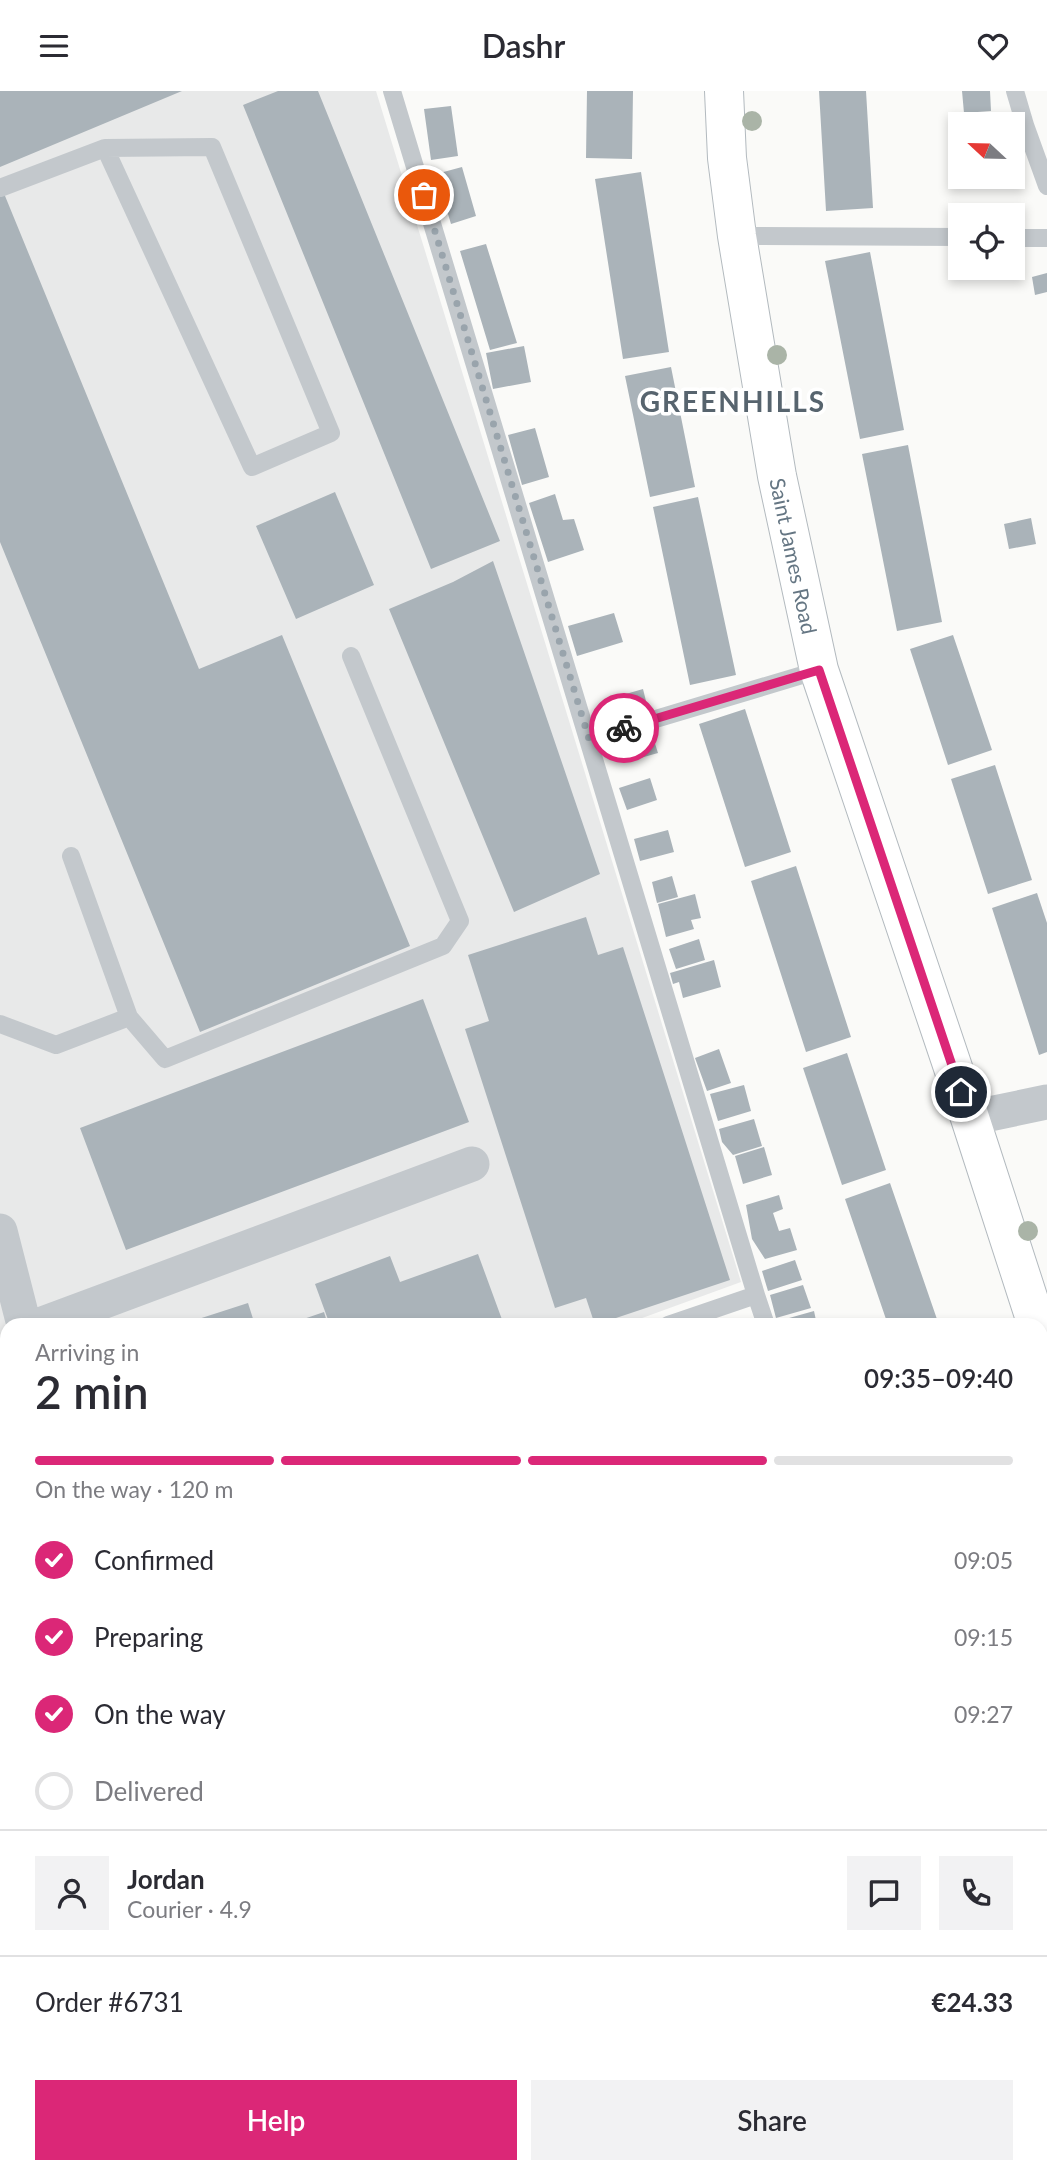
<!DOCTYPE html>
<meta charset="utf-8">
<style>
body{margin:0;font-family:Lato,sans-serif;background:#f2f2f3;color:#2b2b33;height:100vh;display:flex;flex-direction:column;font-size:26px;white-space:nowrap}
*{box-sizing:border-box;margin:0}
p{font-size:23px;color:#7c7c81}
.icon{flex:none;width:38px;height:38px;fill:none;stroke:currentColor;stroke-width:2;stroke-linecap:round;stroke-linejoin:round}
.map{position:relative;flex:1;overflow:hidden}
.drawer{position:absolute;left:0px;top:1227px;width:1048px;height:856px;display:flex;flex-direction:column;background:#fff;border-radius:21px 21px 0 0;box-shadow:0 4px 10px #0003}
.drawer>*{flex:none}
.needle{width:46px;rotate:292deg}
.controls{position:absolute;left:948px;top:21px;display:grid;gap:14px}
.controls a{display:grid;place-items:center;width:77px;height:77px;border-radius:0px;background:#fff;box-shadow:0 4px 10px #0003;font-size:35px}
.pin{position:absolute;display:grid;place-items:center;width:60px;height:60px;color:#fff;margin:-30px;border:4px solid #fff;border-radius:50%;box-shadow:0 2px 7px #0007}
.courier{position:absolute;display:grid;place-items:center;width:70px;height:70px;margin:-35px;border:5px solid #db2777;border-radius:50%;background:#fff;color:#222;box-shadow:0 2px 9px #0007}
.headline em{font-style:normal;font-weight:600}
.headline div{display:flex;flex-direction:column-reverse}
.headline{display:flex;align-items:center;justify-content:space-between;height:119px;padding:0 35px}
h1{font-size:46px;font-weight:600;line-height:52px}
.bar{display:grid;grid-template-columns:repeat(4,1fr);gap:10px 7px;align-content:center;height:84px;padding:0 35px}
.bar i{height:9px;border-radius:5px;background:#e1e1e2}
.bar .active{background:#db2777}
.bar p{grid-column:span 4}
.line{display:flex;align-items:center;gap:18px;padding:0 35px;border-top:2px solid #e1e1e2}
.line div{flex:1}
.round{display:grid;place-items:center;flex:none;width:74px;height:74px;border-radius:0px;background:#f2f2f3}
ol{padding:0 35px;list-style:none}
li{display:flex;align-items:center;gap:21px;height:77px}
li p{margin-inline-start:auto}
li .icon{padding:7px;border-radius:50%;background:#db2777;color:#fff;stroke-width:4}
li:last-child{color:#7c7c81}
li i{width:38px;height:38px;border:4px solid #e1e1e2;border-radius:50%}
.primary-button{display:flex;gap:14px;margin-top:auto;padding:14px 35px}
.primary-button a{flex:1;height:80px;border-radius:0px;background:#db2777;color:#fff;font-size:28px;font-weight:600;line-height:80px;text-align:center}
.primary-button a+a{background:#f2f2f3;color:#2b2b33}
header{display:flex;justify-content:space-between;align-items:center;height:91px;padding:0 35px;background:#fff;font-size:32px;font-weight:600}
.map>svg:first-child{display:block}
.built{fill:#e8e9e9}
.building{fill:#aab3b9}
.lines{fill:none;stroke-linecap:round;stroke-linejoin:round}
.secondary-casing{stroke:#b3babf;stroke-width:40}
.lane{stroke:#c3c8cc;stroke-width:18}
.street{stroke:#c3c8cc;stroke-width:35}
.secondary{stroke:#fff;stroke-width:38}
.tree{fill:#aab4a7}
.done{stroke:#99a4ac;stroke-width:7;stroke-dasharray:0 12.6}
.route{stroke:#db2777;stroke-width:9}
.labels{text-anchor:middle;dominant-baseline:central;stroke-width:7;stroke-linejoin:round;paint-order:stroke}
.street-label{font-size:21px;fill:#657683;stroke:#fff}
.district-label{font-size:28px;font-weight:bold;letter-spacing:2px;fill:#57646e;stroke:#fff}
</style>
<header><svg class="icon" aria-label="menu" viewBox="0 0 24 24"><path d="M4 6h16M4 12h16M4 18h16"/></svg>Dashr<svg class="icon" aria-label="heart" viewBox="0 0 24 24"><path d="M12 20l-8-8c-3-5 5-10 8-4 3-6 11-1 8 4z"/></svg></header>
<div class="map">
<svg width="1047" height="2082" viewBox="0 0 1047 2082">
<rect width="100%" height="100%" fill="#fafaf8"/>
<!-- built -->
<path class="built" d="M 0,0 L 376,0 L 741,1191 L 623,1234 L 7,1234 L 7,2076 L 567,2076 L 571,2082 L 0,2082 Z"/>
<!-- building -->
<path class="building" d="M 0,0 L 182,0 L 0,76 Z
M 278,0 L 318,0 L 500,450 L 431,478 L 243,14 Z
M 587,0 L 633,0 L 632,68 L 586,67 Z
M 819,0 L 866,0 L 873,117 L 826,120 Z
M 962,0 L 990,0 L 991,20 L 964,22 Z
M 451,15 L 458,65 L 431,69 L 424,18 Z
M 462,76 L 476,125 L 451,133 L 436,83 Z
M 641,81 L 669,261 L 623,268 L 595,88 Z
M 3,100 L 199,578 L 282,544 L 410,855 L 200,941 L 0,451 L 0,101 Z
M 486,153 L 517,252 L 490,259 L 460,160 Z
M 870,161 L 904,339 L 860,348 L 825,170 Z
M 1047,182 L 1047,201 L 1035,204 L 1032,186 Z
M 524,255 L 531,291 L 493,298 L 486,262 Z
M 671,276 L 695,396 L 650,406 L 625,285 Z
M 535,337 L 549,386 L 522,394 L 508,344 Z
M 908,354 L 942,531 L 897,540 L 862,363 Z
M 335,401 L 374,494 L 296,528 L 256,435 Z
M 555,403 L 563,429 L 574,428 L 584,459 L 548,471 L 529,412 Z
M 698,406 L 736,584 L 690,594 L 653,416 Z
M 1031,427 L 1036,453 L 1009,458 L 1004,433 Z
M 493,470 L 600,783 L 514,821 L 389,518 L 453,491 Z
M 614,522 L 623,551 L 577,565 L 568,535 Z
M 953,544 L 992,659 L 948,674 L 910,558 Z
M 643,598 L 648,618 L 619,627 L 612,607 Z
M 745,618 L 791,761 L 745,776 L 699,633 Z
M 652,643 L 658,662 L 626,671 L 620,653 Z
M 995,674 L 1032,789 L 988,803 L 951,688 Z
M 650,687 L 657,709 L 627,719 L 619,697 Z
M 668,739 L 674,761 L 640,770 L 634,748 Z
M 796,775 L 851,946 L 806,961 L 751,790 Z
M 672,785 L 678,806 L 657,812 L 652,791 Z
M 1037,802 L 1047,832 L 1047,961 L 1039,964 L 992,817 Z
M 695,803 L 701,827 L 691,829 L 694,838 L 666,846 L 658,813 Z
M 586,826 L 598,864 L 623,856 L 730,1189 L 595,1234 L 586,1207 L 555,1217 L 465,938 L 489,930 L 468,864 Z
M 699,848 L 705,869 L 676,878 L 669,858 Z
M 714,869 L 721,896 L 683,907 L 679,891 L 673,893 L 670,882 Z
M 423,908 L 469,1031 L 126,1159 L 80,1037 Z
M 719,958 L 731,992 L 707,1000 L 695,967 Z
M 847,962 L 886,1079 L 842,1094 L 803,977 Z
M 744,994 L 751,1020 L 718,1030 L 710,1003 Z
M 754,1028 L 762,1055 L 733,1064 L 722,1051 L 719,1038 Z
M 764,1056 L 772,1084 L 743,1093 L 735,1065 Z
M 890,1092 L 910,1150 L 939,1234 L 888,1234 L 845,1108 Z
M 779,1104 L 783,1118 L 773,1122 L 779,1140 L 790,1137 L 797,1159 L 765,1168 L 752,1148 L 746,1114 Z
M 478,1163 L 504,1234 L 330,1234 L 315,1193 L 390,1165 L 400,1191 Z
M 795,1169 L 802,1189 L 768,1200 L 762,1180 Z
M 803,1194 L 811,1217 L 776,1227 L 770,1204 Z
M 248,1212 L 255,1234 L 183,1234 L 183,1233 Z
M 814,1220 L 817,1234 L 783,1234 L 782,1229 Z
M 324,1221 L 328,1234 L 289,1234 L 289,1233 Z
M 1041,1486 L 1047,1500 L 1047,1659 L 1041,1644 Z
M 1047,1827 L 1047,1854 L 1041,1857 L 1041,1830 Z
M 7,1857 L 7,1902 L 0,1903 L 0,1858 Z
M 1047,1962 L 1047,1989 L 1041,1992 L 1041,1965 Z
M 7,1963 L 7,2005 L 0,1993 L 0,1967 Z
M 75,2076 L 115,2076 L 119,2082 L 79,2082 Z
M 248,2076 L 508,2076 L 512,2082 L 252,2082 Z
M 593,2076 L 627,2076 L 630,2082 L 596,2082 Z
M 750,2076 L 768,2076 L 772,2082 L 739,2082 Z
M 966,2076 L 1016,2076 L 1005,2082 L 970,2082 Z"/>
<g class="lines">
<defs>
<path id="secondary" d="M 724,0 L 727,67 L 737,145 L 777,385 L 819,579 L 970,1027 L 1037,1234"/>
</defs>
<!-- secondary casing -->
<use href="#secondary" class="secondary-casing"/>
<!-- lane -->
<path class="lane" d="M 392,0 L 756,1204
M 1015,0 L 1025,34 L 1047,95
M 0,97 L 105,57 L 212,56 L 331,342 L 252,376 L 105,57
M 737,145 L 961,146
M 1013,147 L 1047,147
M 589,648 L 819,579
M 129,926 L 165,968 L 443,855 L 460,830 L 351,565
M 0,933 L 56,954 L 129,926 L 71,765
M 668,1234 L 756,1204 L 766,1234
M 0,1435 L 7,1435
M 1041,1913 L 1047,1924
M 578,2076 L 582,2082"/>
<!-- street -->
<path class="street" d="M 970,1027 L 1047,1011
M 0,1140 L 24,1234
M 40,1234 L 472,1073
M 1041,1371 L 1047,1368
M 202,2076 L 206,2082
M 864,2076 L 868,2082"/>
<!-- secondary -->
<use href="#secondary" class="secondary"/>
</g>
<!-- trees -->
<g class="tree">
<circle cx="752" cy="30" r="10"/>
<circle cx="777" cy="264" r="10"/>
<circle cx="1028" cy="1140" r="10"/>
</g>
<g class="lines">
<!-- done -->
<path class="done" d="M 424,104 L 589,648 L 624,637"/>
<!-- route -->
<path class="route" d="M 624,637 L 819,579 L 961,1001"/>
</g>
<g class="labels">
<!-- street labels -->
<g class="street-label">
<text transform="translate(794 465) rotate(78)">Saint James Road</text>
</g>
<!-- district labels -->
<g class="district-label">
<text x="733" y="310">GREENHILLS</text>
</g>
</g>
</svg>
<div class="controls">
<a><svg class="needle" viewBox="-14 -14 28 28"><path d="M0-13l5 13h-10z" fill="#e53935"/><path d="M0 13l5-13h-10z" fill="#7c7c81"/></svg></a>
<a><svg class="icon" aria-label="locate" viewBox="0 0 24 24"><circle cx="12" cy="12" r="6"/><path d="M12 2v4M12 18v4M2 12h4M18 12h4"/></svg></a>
</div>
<div class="pin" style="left:424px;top:104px;background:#ea580c"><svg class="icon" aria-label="bag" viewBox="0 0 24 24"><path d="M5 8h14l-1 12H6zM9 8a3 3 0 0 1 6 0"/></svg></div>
<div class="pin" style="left:961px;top:1001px;background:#1f2937"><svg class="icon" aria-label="home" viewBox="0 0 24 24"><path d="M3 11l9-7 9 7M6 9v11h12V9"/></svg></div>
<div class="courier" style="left:624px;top:637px"><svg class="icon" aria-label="bike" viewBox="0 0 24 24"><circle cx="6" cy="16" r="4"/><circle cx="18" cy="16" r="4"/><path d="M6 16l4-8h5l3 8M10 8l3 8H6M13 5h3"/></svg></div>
<section class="drawer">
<div class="headline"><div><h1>2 min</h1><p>Arriving in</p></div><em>09:35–09:40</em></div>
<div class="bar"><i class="active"></i><i class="active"></i><i class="active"></i><i></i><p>On the way · 120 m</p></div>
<ol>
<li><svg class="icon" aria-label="check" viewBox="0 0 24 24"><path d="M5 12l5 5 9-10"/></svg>Confirmed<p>09:05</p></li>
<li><svg class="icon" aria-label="check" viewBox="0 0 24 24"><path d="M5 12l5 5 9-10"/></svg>Preparing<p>09:15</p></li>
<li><svg class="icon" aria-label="check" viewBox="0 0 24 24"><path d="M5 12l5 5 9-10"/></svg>On the way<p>09:27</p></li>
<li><i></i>Delivered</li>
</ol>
<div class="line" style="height:126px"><a class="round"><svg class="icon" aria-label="person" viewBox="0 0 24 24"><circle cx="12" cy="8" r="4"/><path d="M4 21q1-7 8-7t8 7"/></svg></a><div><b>Jordan</b><p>Courier · 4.9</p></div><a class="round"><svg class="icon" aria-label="chat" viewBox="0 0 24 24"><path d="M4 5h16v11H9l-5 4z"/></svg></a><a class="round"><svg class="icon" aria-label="phone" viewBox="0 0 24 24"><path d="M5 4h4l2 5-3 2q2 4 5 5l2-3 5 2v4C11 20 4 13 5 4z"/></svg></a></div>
<div class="line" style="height:91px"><div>Order #6731</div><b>€24.33</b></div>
<div class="primary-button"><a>Help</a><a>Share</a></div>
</section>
</div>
